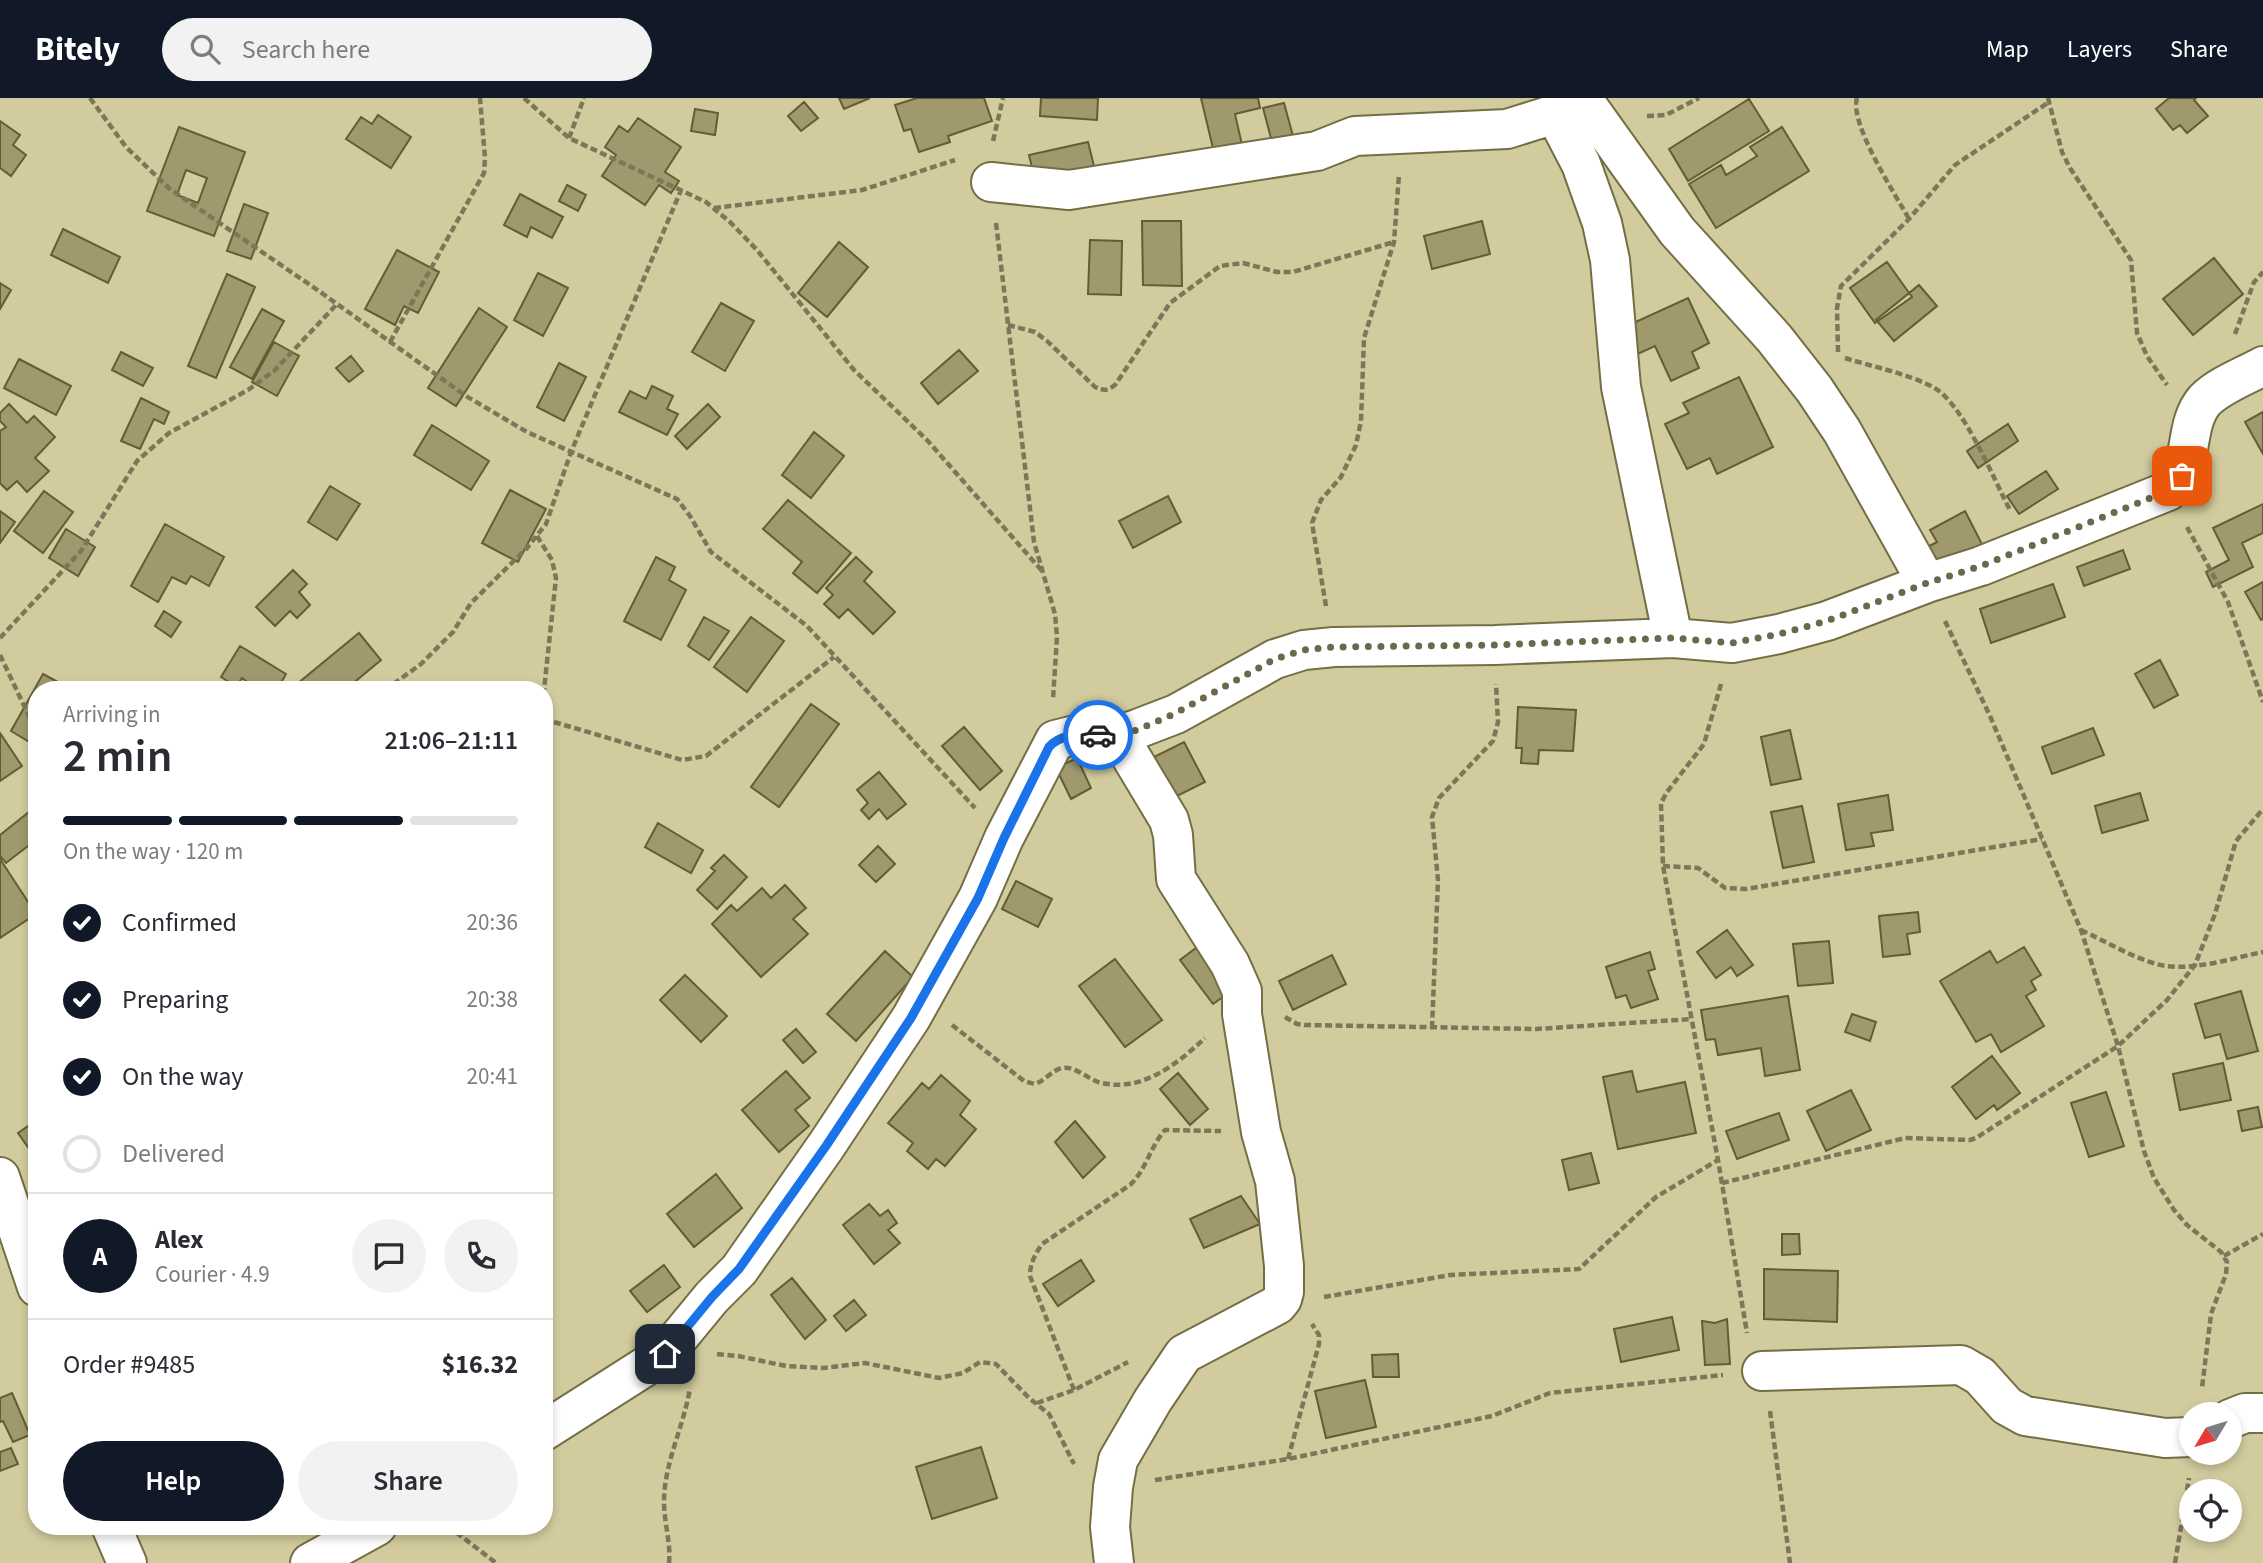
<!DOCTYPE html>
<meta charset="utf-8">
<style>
body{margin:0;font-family:"Source Sans 3",sans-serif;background:#f2f2f3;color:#2b2b33;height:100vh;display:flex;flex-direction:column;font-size:26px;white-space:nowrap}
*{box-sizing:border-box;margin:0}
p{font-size:23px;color:#7c7c81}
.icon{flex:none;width:38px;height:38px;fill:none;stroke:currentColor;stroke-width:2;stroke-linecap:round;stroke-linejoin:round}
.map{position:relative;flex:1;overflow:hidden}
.side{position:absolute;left:28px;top:583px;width:525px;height:854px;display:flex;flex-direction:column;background:#fff;border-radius:28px;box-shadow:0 4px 10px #0003}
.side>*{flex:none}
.needle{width:46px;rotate:232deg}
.tools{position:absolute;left:2179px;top:1304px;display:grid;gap:14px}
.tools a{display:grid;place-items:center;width:63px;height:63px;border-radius:50%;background:#fff;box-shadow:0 4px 10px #0003;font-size:35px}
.pin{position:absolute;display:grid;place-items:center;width:60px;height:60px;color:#fff;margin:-30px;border-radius:14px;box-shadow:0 4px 10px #0006}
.courier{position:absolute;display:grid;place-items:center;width:70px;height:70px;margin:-35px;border:5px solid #1a73e8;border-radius:50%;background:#fff;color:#222;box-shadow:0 2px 9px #0007}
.head em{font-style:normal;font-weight:600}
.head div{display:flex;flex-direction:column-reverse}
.head{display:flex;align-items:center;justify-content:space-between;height:119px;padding:0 35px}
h1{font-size:46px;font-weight:600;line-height:52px}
.bar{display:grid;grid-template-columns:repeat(4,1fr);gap:10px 7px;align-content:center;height:84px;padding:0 35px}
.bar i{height:9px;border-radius:5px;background:#e1e1e2}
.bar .selected{background:#111827}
.bar p{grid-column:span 4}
.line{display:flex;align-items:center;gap:18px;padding:0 35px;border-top:2px solid #e1e1e2}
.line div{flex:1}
.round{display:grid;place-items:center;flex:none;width:74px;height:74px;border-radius:37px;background:#f2f2f3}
ol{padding:0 35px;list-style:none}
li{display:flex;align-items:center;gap:21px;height:77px}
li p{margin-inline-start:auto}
li .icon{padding:7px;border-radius:50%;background:#111827;color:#fff;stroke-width:4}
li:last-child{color:#7c7c81}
li i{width:38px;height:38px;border:4px solid #e1e1e2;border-radius:50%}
.action{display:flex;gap:14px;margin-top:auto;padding:14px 35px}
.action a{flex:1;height:80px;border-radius:42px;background:#111827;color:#fff;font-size:28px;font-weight:600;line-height:80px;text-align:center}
.action a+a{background:#f2f2f3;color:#2b2b33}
header{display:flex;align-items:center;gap:42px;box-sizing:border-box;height:98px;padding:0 35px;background:#111827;color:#fff}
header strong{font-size:33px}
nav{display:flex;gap:38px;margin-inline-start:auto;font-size:24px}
.search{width:490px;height:63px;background:#f2f2f3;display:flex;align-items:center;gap:18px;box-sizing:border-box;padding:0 24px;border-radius:38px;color:#7c7c81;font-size:26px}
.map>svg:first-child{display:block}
.building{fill:#a0996e;stroke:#645d34;stroke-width:2;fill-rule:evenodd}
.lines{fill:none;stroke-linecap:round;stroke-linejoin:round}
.minor-casing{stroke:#746e44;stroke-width:42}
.path{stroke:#7c7759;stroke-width:4.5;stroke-dasharray:7 3.5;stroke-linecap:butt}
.minor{stroke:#fff;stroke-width:38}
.done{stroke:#6c684c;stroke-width:7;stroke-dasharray:0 12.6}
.route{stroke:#1a73e8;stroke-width:9}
</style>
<header>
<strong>Bitely</strong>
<div class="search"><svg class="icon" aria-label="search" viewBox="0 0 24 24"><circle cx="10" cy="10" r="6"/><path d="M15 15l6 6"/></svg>Search here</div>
<nav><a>Map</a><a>Layers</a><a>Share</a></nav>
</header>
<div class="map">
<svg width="2263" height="1465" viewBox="0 0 2263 1465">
<rect width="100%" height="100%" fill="#d2cb9e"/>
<!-- building -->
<path class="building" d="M 839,0 L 870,0 L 844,11 Z
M 917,0 L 984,0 L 992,23 L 948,38 L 950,44 L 919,54 L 911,31 L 904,33 L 895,7 Z
M 1041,0 L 1098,0 L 1097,22 L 1040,18 Z
M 1201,0 L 1258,0 L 1260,10 L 1235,16 L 1245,60 L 1217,67 Z
M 2169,0 L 2196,0 L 2194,2 L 2208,18 L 2187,35 L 2180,27 L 2173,32 L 2156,11 Z
M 1749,1 L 1769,33 L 1688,83 L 1669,51 Z
M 804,4 L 818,20 L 801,33 L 788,18 Z
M 1284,5 L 1293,38 L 1272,44 L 1263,10 Z
M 695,11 L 718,15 L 715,37 L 691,33 Z
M 378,17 L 411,39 L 391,70 L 346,41 L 361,19 L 372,26 Z
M 638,20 L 681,49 L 665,74 L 679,83 L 671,95 L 659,87 L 645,107 L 602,78 L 616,57 L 605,49 L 619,28 L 628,34 Z
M 0,23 L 20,37 L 13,47 L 26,57 L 11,78 L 0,70 Z
M 179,29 L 245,54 L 214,138 L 147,113 ZM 186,72 L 207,80 L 198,105 L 177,97 Z
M 1782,29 L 1809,73 L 1716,130 L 1689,86 L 1721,67 L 1726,77 L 1757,58 L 1750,49 Z
M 1088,44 L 1094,68 L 1035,82 L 1029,57 Z
M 567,87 L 586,97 L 578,113 L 559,103 Z
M 520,96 L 563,119 L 552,140 L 531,129 L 527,139 L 504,127 Z
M 244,106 L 268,115 L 251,161 L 227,153 Z
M 1142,123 L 1181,123 L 1182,188 L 1143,187 Z
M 1482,123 L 1490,156 L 1432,171 L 1424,138 Z
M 63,131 L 120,159 L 108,185 L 51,157 Z
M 1090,142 L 1122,143 L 1121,197 L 1088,196 Z
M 839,144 L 868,169 L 827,219 L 798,195 Z
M 397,152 L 439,174 L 418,215 L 404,208 L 395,227 L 365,211 Z
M 2214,160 L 2243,196 L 2193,237 L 2163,201 Z
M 1887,164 L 1912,199 L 1875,225 L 1850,190 Z
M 538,175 L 568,190 L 543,238 L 514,222 Z
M 227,176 L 255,189 L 216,280 L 188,268 Z
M 0,185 L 11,192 L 0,211 Z
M 1919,187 L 1937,208 L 1894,243 L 1876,222 Z
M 1688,200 L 1709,245 L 1692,254 L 1699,270 L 1671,283 L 1655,248 L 1631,259 L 1618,232 Z
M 721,205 L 754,223 L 725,273 L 692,254 Z
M 479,210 L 507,229 L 456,308 L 428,290 Z
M 262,211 L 284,223 L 252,281 L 230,269 Z
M 274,244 L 299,258 L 277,298 L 252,284 Z
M 959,252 L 978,273 L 938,306 L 921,285 Z
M 121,254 L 153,270 L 143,288 L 112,272 Z
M 351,258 L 363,273 L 349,284 L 336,270 Z
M 19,261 L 71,288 L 56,317 L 4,290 Z
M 559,265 L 586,279 L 564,323 L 537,309 Z
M 1739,279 L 1773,349 L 1717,376 L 1710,360 L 1687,371 L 1665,326 L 1689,315 L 1683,305 Z
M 652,288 L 673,298 L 667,311 L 678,316 L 667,337 L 619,314 L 630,293 L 646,301 Z
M 141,300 L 169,314 L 164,326 L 154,321 L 140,351 L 121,343 Z
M 9,306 L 27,325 L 34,318 L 55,339 L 35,360 L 49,373 L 27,394 L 17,383 L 7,392 L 0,385 L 0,333 L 6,329 L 0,323 L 0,315 Z
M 708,306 L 720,319 L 687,351 L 675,338 Z
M 2263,314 L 2263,356 L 2245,324 Z
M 2008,326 L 2018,343 L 1978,370 L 1967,353 Z
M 432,327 L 489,363 L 471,392 L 414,357 Z
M 814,334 L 844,358 L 811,400 L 782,377 Z
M 2046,373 L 2058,391 L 2019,416 L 2007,398 Z
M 330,388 L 360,406 L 337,442 L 308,424 Z
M 510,392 L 546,411 L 518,464 L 482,445 Z
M 44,393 L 73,414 L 43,455 L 14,433 Z
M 1168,398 L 1181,424 L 1133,450 L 1119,423 Z
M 788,402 L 851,455 L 817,495 L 793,475 L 802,464 L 763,431 Z
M 2263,406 L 2263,435 L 2242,445 L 2253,469 L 2213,489 L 2206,474 L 2229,462 L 2213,430 Z
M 0,413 L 15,424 L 0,445 Z
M 1965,413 L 1992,466 L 1934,472 L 1924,451 L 1937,444 L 1930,432 Z
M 165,426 L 224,459 L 209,488 L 191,478 L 186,486 L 172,479 L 158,504 L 131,488 Z
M 66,431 L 95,449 L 78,478 L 49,460 Z
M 2123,452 L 2130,471 L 2084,488 L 2077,469 Z
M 656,459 L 675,469 L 669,482 L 686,492 L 661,542 L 624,523 Z
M 856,459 L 872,474 L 864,483 L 895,514 L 873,536 L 848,511 L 839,520 L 824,506 L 833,497 L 826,490 Z
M 293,472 L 307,486 L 299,494 L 310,507 L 297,520 L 290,513 L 275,528 L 256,509 Z
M 2263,484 L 2263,521 L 2261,522 L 2245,494 Z
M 2053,486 L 2065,519 L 1991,545 L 1980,511 Z
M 164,513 L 181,524 L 171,539 L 155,528 Z
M 704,519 L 729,533 L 709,562 L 688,548 Z
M 751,519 L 784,543 L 747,594 L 714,569 Z
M 359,535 L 381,562 L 345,592 L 301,592 L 297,586 Z
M 240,548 L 286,576 L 277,592 L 242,592 L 221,579 Z
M 2160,562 L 2178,597 L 2154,610 L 2135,576 Z
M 43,576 L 69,590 L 37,592 L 36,648 L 11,633 Z
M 242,580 L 258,592 L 234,592 Z
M 811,606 L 839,626 L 779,709 L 751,689 Z
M 1518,609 L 1576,612 L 1573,653 L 1539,652 L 1538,666 L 1521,665 L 1522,650 L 1516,650 Z
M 964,629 L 1002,673 L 980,692 L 942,648 Z
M 2093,630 L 2104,657 L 2052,676 L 2042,649 Z
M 1790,632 L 1801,681 L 1771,687 L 1761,639 Z
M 0,635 L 22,668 L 0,683 Z
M 1184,644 L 1205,684 L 1169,702 L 1148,662 Z
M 1077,660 L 1091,690 L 1071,701 L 1056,670 Z
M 879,674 L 906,706 L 887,721 L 879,711 L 869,721 L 861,712 L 868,705 L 857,692 Z
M 2140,695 L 2148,722 L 2102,735 L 2095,708 Z
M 1888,697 L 1893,732 L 1871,735 L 1874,748 L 1846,752 L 1838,706 Z
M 1802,708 L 1814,764 L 1783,770 L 1771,714 Z
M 34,710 L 37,714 L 37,741 L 6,765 L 0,758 L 0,737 Z
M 658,725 L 703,752 L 691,775 L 645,749 Z
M 878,748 L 895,766 L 876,784 L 859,767 Z
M 724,757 L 747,779 L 717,811 L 697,792 L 715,773 L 711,770 Z
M 0,761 L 36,816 L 0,840 Z
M 1016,783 L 1052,801 L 1038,829 L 1002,811 Z
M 785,787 L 806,810 L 793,821 L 808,836 L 761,879 L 712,826 L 731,807 L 737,813 L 762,790 L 771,800 Z
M 1918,814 L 1920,834 L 1907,836 L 1910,856 L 1883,859 L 1879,818 Z
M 1727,832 L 1753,867 L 1737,878 L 1731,869 L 1716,880 L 1697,854 Z
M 1829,843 L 1833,885 L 1798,888 L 1793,846 Z
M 1200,847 L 1233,892 L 1213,906 L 1180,862 Z
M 2024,849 L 2041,877 L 2031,883 L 2036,892 L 2026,898 L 2044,928 L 2001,954 L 1991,936 L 1976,944 L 1940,883 L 1990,853 L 1997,865 Z
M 885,853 L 913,879 L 856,943 L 827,916 Z
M 1650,854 L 1655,871 L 1648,873 L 1658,901 L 1631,910 L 1626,897 L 1616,900 L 1606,869 Z
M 1332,857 L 1346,886 L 1293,912 L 1279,883 Z
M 1115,861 L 1162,922 L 1125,949 L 1079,888 Z
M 685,877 L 727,918 L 701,944 L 660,902 Z
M 2241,893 L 2258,953 L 2227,961 L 2220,936 L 2205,940 L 2195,906 Z
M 1788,898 L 1800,972 L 1765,978 L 1761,950 L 1718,957 L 1715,941 L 1706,942 L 1701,912 Z
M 1852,916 L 1876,924 L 1870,943 L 1845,934 Z
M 796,931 L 816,954 L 803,965 L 783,942 Z
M 1992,958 L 2020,995 L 1997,1012 L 1994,1007 L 1976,1021 L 1952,989 Z
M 2223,965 L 2231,1002 L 2180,1012 L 2173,976 Z
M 786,973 L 810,1000 L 795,1012 L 809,1028 L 779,1054 L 742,1012 Z
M 1632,973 L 1637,994 L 1685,984 L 1696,1035 L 1618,1051 L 1603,979 Z
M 1178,975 L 1208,1011 L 1190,1027 L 1160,991 Z
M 941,977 L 970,1003 L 960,1017 L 976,1031 L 945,1068 L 936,1061 L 928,1071 L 907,1053 L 913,1045 L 888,1025 L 922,985 L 929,991 Z
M 1851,992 L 1871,1032 L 1826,1053 L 1807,1013 Z
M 2106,994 L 2124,1048 L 2089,1059 L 2071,1005 Z
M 2258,1009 L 2262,1029 L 2242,1033 L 2238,1013 Z
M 1779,1015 L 1789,1042 L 1737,1061 L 1726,1033 Z
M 37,1022 L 37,1062 L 18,1035 Z
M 1075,1023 L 1105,1059 L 1083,1080 L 1055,1044 Z
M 1591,1055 L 1599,1085 L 1569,1092 L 1562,1062 Z
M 716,1076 L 742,1110 L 694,1149 L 667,1116 Z
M 1241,1098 L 1260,1126 L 1204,1150 L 1190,1121 Z
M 869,1106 L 880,1118 L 888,1112 L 897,1125 L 888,1132 L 900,1145 L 874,1166 L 843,1127 Z
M 1782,1136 L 1799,1136 L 1800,1156 L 1782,1157 Z
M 1081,1162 L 1094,1183 L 1058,1208 L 1043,1186 Z
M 664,1167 L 680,1189 L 647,1214 L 630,1193 Z
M 1764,1171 L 1838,1173 L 1837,1224 L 1764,1221 Z
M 792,1180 L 826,1222 L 805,1241 L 771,1197 Z
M 854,1202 L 866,1217 L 846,1233 L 834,1218 Z
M 1672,1219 L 1679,1252 L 1621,1264 L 1614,1231 Z
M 1727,1221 L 1730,1266 L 1705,1267 L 1702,1223 L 1715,1225 Z
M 1398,1256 L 1399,1279 L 1373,1279 L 1372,1257 Z
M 1365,1282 L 1376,1329 L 1326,1340 L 1315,1293 Z
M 12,1295 L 30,1337 L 13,1344 L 3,1323 L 0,1324 L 0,1300 Z
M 981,1349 L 997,1400 L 932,1421 L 916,1369 Z
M 11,1350 L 18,1366 L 0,1373 L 0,1354 Z"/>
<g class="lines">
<defs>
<path id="minor" d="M 1582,0 L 1677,133 L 1774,240 L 1814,291 L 1842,333 L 1927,485
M 1555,16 L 1581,66 L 1602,125 L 1610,162 L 1621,289 L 1673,540
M 991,84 L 1069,92 L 1317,53 L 1355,38 L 1507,31 L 1555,16 L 1583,1
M 0,1079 L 37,1189
M 1762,1273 L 1961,1267 L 1980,1278 L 2007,1308 L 2025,1318 L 2165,1340 L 2191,1339
M 2230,1321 L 2245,1315 L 2263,1315
M 544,1333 L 665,1256 L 712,1199 L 739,1172 L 826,1048 L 911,920 L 978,800 L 1004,740 L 1055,642 L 1075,637 L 1118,637 L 1137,631 L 1176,616 L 1275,561 L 1304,552 L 1334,549 L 1495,547 L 1673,540 L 1732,545 L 1779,536 L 1827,523 L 1927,485 L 1981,468 L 2168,393 C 2196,371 2182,328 2205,302 C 2220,287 2245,278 2263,268
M 111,1428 L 127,1465
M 310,1465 L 377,1428
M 1114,1465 L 1110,1429 L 1113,1389 L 1118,1362 L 1153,1302 L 1184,1256 L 1277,1207 L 1282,1201 L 1284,1194 L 1284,1168 L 1275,1083 L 1261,1034 L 1242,916 L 1242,893 L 1230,866 L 1176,781 L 1173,737 L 1169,722 L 1118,637"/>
</defs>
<!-- minor casing -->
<use href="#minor" class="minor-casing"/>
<!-- path -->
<path class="path" d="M 90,0 L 126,49 L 170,91 L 316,191 L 466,298 L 527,334 L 677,401 L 690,418 L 711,454 L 807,528 L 975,710
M 524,0 L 569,40 L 706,104 L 731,125 L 757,152 L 854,272 L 927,342 L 1043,474
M 1857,0 C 1849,25 1895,96 1909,121
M 2048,0 L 2062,54 L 2070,70 L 2131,162 L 2137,235 L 2147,258 L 2167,287
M 1647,18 L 1666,17 L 1699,0
M 569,40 L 584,0
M 993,43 L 1003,0
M 714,110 L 862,92 L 955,62
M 996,125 L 1034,444 L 1055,516 L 1057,539 L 1053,601
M 1008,227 L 1035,234 L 1047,243 L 1095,289 C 1104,293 1107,293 1115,287 L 1170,205 L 1220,168 L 1243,165 L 1277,174 L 1293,174 L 1394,144
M 2235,236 L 2254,184 L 2263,174
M 390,244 L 484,75 L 485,60 L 480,0
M 1838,254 L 1837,210 L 1841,188 L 1909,121 L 1955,67 L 2049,4
M 1845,260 C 1873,269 1906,275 1933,289 C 1963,305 1993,380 2010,412
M 2187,429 L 2228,504 L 2263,604
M 537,438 L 552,462 L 556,480 L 544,592
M 1326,508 L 1312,425 L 1321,402 L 1341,379 L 1356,347 L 1361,323 L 1364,240 L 1394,144 L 1399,77
M 1945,523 L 1990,618 L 2081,832 L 2118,948 L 2144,1053 L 2154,1080 L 2174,1112 L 2187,1127 L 2221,1154 L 2227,1164 L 2226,1176 L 2211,1216 L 2202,1290
M 0,540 L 81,453 L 137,363 L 169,335 L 248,292 L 274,273 L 337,206
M 0,557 L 37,635
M 1721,586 L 1704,646 L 1667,694 L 1661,705 L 1663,768 L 1718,1062 L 1747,1235
M 385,592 L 421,566 L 453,534 L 471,505 L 527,450 L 546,426 L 571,354 L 681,92
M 544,621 L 682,662 L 706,658 L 834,559
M 1663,768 L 1698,770 L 1725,790 L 1746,791 L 2042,741
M 2081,832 C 2105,843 2142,865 2166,868 C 2197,872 2233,860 2263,854
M 1285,919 L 1297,926 L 1305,927 L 1536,931 L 1692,921
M 952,927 L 1024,983 L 1034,986 C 1044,984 1052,972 1062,970 C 1075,968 1087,980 1098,984 C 1140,996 1176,967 1205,940
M 1432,930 L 1438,782 L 1432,719 L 1439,700 L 1493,643 L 1498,624 L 1496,586
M 1722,1085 L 1905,1040 L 1970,1042 L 1976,1040 L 2118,948 L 2167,902 L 2195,867 L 2215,816 L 2236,743 L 2263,711
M 2224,1158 L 2263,1136
M 1324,1199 L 1450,1177 L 1579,1171 L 1656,1099 L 1718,1062
M 717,1256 L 738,1258 L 786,1268 L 823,1270 L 865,1265 L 939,1280 L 963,1275 L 980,1264 L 996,1266 L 1029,1300 L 1049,1316 L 1074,1366
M 1074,1292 L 1030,1178 C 1030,1165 1035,1157 1042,1146 L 1130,1087 C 1146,1072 1150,1049 1165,1032 L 1221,1033
M 1037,1305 L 1074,1292 L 1128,1264
M 1770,1313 L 1790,1465
M 1288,1361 L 1319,1246 L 1319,1237 L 1312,1226
M 1155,1382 L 1288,1361 L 1492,1318 L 1550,1295 L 1723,1277
M 448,1428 L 496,1465
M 669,1465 C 671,1444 664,1425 664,1404 C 664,1365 684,1328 690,1290
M 2175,1465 L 2189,1380"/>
<!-- minor -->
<use href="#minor" class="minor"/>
</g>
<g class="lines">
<!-- done -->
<path class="done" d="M 1098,637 L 1118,637 L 1137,632 L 1176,615 L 1275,561 L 1304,552 L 1334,549 L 1495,547 L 1673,540 L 1732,545 L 1779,536 L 1827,523 L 1927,485 L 1981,468 L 2168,393 L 2182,378"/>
<!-- route -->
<path class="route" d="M 665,1256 L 712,1199 L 739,1171 L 826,1048 L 911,920 L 978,800 L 1004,740 L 1049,649 C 1061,635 1081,637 1098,637"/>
</g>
</svg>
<div class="tools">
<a><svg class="needle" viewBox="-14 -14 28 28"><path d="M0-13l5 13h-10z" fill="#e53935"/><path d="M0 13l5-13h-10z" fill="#7c7c81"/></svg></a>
<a><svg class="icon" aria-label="locate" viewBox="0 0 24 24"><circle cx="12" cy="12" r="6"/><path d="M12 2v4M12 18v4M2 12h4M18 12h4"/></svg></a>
</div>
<div class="pin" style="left:2182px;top:378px;background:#ea580c"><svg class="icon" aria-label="bag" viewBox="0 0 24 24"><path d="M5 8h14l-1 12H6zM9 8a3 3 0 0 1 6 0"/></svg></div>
<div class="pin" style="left:665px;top:1256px;background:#1f2937"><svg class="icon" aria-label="home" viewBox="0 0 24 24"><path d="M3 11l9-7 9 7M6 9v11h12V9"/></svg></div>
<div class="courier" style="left:1098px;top:637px"><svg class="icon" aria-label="car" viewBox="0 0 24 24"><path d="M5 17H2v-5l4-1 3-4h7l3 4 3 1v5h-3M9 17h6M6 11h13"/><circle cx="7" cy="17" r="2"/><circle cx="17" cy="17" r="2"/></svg></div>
<section class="side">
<div class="head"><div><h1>2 min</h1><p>Arriving in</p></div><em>21:06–21:11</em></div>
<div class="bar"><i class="selected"></i><i class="selected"></i><i class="selected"></i><i></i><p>On the way · 120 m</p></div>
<ol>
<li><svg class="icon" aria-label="check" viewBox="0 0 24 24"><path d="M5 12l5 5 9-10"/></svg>Confirmed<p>20:36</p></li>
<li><svg class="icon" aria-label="check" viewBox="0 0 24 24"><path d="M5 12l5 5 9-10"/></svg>Preparing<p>20:38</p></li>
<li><svg class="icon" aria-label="check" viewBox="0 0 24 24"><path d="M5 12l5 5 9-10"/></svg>On the way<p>20:41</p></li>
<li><i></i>Delivered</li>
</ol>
<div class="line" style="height:126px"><b class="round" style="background:#111827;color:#fff">A</b><div><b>Alex</b><p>Courier · 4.9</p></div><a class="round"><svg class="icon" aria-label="chat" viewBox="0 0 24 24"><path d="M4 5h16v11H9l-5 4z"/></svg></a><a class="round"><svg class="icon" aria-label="phone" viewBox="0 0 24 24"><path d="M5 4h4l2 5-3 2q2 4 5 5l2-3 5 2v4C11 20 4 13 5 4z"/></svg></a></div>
<div class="line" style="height:91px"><div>Order #9485</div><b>$16.32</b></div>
<div class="action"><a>Help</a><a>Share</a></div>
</section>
</div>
